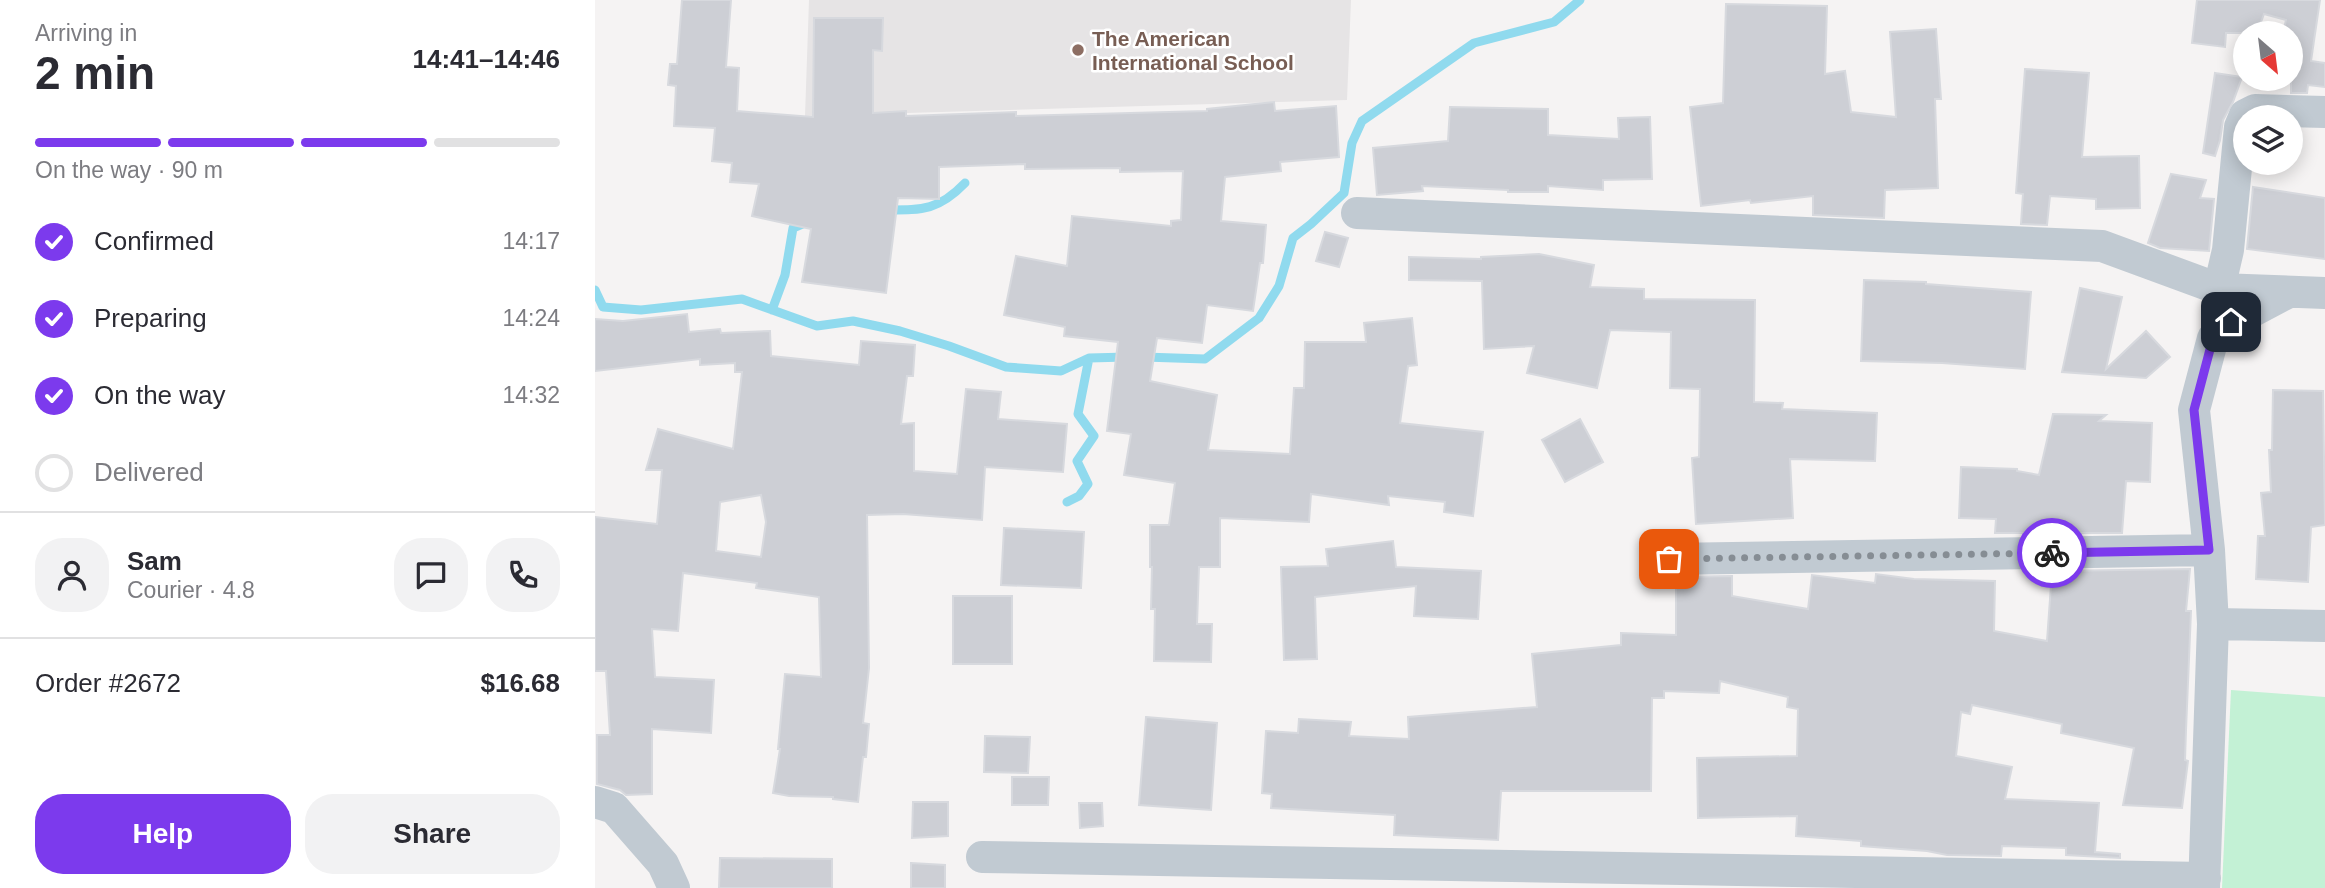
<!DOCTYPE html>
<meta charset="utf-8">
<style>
body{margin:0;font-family:Arial,sans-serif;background:#f2f2f3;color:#2b2b33;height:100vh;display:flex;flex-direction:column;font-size:26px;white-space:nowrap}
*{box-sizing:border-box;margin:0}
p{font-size:23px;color:#7c7c81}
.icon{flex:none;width:38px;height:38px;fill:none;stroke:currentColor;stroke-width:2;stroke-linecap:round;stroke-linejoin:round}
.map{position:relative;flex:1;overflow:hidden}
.panel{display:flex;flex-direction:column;background:#fff;width:595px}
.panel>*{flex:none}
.needle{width:46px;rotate:152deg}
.controls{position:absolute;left:1638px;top:21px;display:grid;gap:14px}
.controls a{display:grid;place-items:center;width:70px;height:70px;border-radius:50%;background:#fff;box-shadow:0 4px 18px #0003;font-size:35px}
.pin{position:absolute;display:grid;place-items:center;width:60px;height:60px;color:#fff;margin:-30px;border-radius:14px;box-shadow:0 4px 10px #0006}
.courier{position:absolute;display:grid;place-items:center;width:70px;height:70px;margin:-35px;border:5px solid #7c3aed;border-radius:50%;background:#fff;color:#222;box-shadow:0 2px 9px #0007}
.overview em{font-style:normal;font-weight:600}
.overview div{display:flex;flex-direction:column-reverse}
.overview{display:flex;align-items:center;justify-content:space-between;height:119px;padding:0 35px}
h1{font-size:46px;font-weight:600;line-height:52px}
.bar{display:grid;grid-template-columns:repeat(4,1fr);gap:10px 7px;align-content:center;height:84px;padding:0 35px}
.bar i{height:9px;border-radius:5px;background:#e1e1e2}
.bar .active{background:#7c3aed}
.bar p{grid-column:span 4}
.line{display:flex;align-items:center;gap:18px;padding:0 35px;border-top:2px solid #e1e1e2}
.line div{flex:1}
.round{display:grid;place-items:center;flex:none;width:74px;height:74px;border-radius:28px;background:#f2f2f3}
ol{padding:0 35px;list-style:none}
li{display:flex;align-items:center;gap:21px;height:77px}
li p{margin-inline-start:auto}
li .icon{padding:7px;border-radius:50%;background:#7c3aed;color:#fff;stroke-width:4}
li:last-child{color:#7c7c81}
li i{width:38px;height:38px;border:4px solid #e1e1e2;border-radius:50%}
.cta{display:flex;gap:14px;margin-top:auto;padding:14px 35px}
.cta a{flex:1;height:80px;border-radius:28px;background:#7c3aed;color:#fff;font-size:28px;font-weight:600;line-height:80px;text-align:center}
.cta a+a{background:#f2f2f3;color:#2b2b33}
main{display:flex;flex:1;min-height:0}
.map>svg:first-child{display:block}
.education{fill:#e6e4e5}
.green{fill:#c3f1d5}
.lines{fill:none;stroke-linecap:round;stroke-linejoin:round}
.stream{stroke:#90daee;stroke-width:9}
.building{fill:#cdcfd5;stroke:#d7d9de;stroke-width:2;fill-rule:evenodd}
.street{stroke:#c1cad2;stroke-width:32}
.done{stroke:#868d94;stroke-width:7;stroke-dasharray:0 12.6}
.route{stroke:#7c3aed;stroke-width:9}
.education-dot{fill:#8d6e63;stroke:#fff;stroke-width:2.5}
.labels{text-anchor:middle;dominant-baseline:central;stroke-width:5;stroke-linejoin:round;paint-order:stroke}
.education-label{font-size:21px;font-weight:bold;fill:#785e54;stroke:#fff;text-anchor:start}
</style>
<main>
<section class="panel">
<div class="overview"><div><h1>2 min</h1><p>Arriving in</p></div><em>14:41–14:46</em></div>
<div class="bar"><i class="active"></i><i class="active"></i><i class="active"></i><i></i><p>On the way · 90 m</p></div>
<ol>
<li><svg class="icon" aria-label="check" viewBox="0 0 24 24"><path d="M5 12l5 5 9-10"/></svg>Confirmed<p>14:17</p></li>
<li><svg class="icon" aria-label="check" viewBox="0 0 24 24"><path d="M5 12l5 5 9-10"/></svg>Preparing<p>14:24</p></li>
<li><svg class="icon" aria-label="check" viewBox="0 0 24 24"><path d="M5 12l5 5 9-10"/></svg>On the way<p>14:32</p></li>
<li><i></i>Delivered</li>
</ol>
<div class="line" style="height:126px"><a class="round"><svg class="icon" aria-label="person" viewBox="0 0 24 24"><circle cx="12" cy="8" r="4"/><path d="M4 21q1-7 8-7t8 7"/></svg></a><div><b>Sam</b><p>Courier · 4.8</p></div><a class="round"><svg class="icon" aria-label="chat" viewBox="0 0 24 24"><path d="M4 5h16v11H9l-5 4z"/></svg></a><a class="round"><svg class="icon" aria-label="phone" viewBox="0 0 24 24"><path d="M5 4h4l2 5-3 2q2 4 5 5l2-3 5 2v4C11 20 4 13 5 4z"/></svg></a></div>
<div class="line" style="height:91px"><div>Order #2672</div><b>$16.68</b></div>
<div class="cta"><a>Help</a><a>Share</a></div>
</section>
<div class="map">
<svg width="1730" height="888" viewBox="0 0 1730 888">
<rect width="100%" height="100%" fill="#f5f3f3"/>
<!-- education -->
<path class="education" d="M 214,0 L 756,0 L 752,100 L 210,116 Z"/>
<!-- green -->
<path class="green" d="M 1636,690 L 1730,697 L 1730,888 L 1627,888 Z"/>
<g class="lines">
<!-- stream -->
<path class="stream" d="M 290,210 C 327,210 343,211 370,183
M 0,290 L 8,307 L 46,310 L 147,299 L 222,326 L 258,321 L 305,331 L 354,346 L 411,367 L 466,371 L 494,358 L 532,357
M 177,310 L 190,275 L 198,228 L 212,222
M 549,357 L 610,359 L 664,318 L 684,286 L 698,238 L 716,224 L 749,193 L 757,143 L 767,121 L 879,43 L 959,22 L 985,0
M 472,502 L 484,496 L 493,484 L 482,461 L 499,436 L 483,414 L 494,358"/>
</g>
<!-- building -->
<path class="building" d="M 87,0 L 136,0 L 131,67 L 144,68 L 142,111 L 218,117 L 219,18 L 288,18 L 287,51 L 278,50 L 278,113 L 311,111 L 311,116 L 421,112 L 421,116 L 612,111 L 612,109 L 679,102 L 680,111 L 741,106 L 744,157 L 685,162 L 686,171 L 630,177 L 626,221 L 671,225 L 668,263 L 665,263 L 658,311 L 612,305 L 607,343 L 562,338 L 555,381 L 622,395 L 613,450 L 695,454 L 699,388 L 709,388 L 710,342 L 771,342 L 769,323 L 817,318 L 822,365 L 813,366 L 805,423 L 888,432 L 878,516 L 849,512 L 850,502 L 793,496 L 794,505 L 716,494 L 714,522 L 625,518 L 625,567 L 604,567 L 602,624 L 617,624 L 616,662 L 559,661 L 560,609 L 556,609 L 557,567 L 555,567 L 555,525 L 574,525 L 580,483 L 529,475 L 536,434 L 512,431 L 523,342 L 469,336 L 470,327 L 409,315 L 421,256 L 472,266 L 477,216 L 576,226 L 576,221 L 586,220 L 588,171 L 525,172 L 525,168 L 430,169 L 430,164 L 344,167 L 344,199 L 303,198 L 291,293 L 207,282 L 216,229 L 157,216 L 164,184 L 135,182 L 137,163 L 117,161 L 120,128 L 79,126 L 81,86 L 73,85 L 75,64 L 82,64 Z
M 1602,0 L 1725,0 L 1716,61 L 1730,63 L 1730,87 L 1713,85 L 1712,93 L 1696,93 L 1696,33 L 1688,33 L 1691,20 L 1669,14 L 1662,33 L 1631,33 L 1630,47 L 1597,43 Z
M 1131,4 L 1232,6 L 1230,74 L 1250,71 L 1256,112 L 1301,117 L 1295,32 L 1341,29 L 1346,99 L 1340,99 L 1343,188 L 1290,190 L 1289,218 L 1218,215 L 1218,196 L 1156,203 L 1155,200 L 1106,206 L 1095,107 L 1128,103 Z
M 1430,69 L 1494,73 L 1487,157 L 1544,156 L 1545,208 L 1501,209 L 1501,199 L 1455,196 L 1452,225 L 1426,224 L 1428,194 L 1421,193 Z
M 1620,73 L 1647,77 L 1638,102 L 1628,120 L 1625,140 L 1620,156 L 1608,153 Z
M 855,107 L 953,109 L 953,135 L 1024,139 L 1023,118 L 1055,117 L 1057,179 L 1008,180 L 1008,190 L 953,186 L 953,192 L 913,192 L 913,190 L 827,186 L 828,191 L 782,195 L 778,148 L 853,141 Z
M 1576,174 L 1611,180 L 1605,198 L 1619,199 L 1614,251 L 1565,248 L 1553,243 Z
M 1658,187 L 1730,198 L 1730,259 L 1652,249 Z
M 730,232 L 753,238 L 744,267 L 721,261 Z
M 944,254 L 999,265 L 995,287 L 1049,289 L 1049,299 L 1160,300 L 1159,402 L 1188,403 L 1187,409 L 1282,413 L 1280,461 L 1195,459 L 1198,518 L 1101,524 L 1097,458 L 1104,457 L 1105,389 L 1075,388 L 1076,332 L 1015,330 L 1002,388 L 932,373 L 939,346 L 889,349 L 887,281 L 814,280 L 814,257 L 886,259 L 886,257 Z
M 1269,280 L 1331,282 L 1331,284 L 1436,292 L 1430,369 L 1347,363 L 1266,361 Z
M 1485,288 L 1527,297 L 1511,369 L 1551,331 L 1575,357 L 1551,378 L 1467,372 Z
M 92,314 L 94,332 L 125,329 L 126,333 L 175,331 L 176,356 L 264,365 L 266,341 L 320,345 L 318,376 L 312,376 L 306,424 L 319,423 L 319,471 L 362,474 L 371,389 L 406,392 L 403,419 L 472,424 L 468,472 L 390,467 L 387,520 L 308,514 L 272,515 L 274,668 L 268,723 L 274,724 L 271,757 L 268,757 L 263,802 L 238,799 L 238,797 L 194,796 L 178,793 L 185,749 L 183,749 L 190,674 L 226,677 L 224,597 L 161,588 L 162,583 L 88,573 L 83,631 L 57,629 L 60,677 L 119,680 L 116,733 L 57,729 L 57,794 L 31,795 L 25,790 L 2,784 L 2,735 L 15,735 L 11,671 L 0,671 L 0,517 L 62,524 L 67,470 L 51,470 L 63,429 L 138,449 L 147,372 L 140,372 L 140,363 L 105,365 L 105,359 L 0,371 L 0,319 L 28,321 ZM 166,495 L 171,522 L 166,557 L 121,551 L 125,502 Z
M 1678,390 L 1728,391 L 1730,525 L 1716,527 L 1713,582 L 1661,579 L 1663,536 L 1670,536 L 1666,493 L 1676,492 L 1674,450 L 1677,450 Z
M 1458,414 L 1511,415 L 1504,421 L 1557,423 L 1555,482 L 1531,481 L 1527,533 L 1400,533 L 1401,519 L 1364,518 L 1366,467 L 1422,469 L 1422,471 L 1444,475 Z
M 985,419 L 1008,462 L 970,482 L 947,440 Z
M 409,528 L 489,532 L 486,588 L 406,585 Z
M 798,541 L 801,567 L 886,571 L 883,619 L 819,616 L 821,586 L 720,597 L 722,659 L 689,660 L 686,567 L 733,566 L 731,549 Z
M 1595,569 L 1591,611 L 1596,611 L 1591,730 L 1590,760 L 1593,761 L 1587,808 L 1528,805 L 1539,748 L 1466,733 L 1467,724 L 1377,705 L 1375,714 L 1366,712 L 1361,756 L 1417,767 L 1410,799 L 1504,803 L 1500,852 L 1525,854 L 1525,858 L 1471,855 L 1471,848 L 1407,846 L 1406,856 L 1352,855 L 1332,851 L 1266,846 L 1266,841 L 1201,836 L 1202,816 L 1103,818 L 1102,758 L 1202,756 L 1203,709 L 1192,707 L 1193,697 L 1125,681 L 1124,693 L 1069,691 L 1069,698 L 1057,698 L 1056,791 L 906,791 L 903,840 L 799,835 L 800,815 L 676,808 L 677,794 L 667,793 L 671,731 L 703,733 L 704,719 L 756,722 L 754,736 L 814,739 L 813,717 L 942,707 L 937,654 L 1026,645 L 1026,633 L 1081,635 L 1081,577 L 1137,576 L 1137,596 L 1213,609 L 1217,575 L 1280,583 L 1281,574 L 1319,579 L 1400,581 L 1399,631 L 1452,641 L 1457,571 Z
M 358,596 L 417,596 L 417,664 L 358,664 Z
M 551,717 L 622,723 L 616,810 L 544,805 Z
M 390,736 L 435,737 L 433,773 L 389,772 Z
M 417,777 L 454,777 L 453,805 L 417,805 Z
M 318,802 L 353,802 L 353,836 L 317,838 Z
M 484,803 L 507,803 L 508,826 L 485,828 Z
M 125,858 L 237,859 L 237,888 L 124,888 Z
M 316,863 L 350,865 L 350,888 L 316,888 Z"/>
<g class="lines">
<!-- street -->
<path class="street" d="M 762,213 L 1507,246 L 1624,289 L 1730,293
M 1624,289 L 1633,250 L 1645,127 L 1650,115 L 1660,110 L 1730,112
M 1074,559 L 1614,550
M 1618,624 L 1730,626
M 0,802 L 19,808 L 68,864 L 79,888
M 387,857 L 1610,878
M 1609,888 L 1618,624 L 1614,550 L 1599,410 L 1618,338 L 1637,322 L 1690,294"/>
</g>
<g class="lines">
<!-- done -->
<path class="done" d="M 1074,559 L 1457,553"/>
<!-- route -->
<path class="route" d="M 1457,553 L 1614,550 L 1599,410 L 1618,338 L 1636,322"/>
</g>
<!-- markers -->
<circle class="education-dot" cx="483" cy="50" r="7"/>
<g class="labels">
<!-- education labels -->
<g class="education-label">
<text x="497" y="38">The American<tspan x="497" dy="24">International School</tspan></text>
</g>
</g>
</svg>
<div class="controls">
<a><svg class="needle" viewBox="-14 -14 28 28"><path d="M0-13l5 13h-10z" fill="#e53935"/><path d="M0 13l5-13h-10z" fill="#7c7c81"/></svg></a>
<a><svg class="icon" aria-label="layers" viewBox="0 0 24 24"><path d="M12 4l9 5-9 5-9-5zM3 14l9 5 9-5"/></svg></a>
</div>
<div class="pin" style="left:1074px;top:559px;background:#ea580c"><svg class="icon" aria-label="bag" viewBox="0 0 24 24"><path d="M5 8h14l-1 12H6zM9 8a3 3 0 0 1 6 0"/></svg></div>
<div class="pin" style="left:1636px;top:322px;background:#1f2937"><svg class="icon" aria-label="home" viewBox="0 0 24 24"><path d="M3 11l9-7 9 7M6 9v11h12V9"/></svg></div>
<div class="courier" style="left:1457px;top:553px"><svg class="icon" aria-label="bike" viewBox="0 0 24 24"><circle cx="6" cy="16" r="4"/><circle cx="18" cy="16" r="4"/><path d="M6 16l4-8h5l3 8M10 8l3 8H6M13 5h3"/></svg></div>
</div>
</main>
